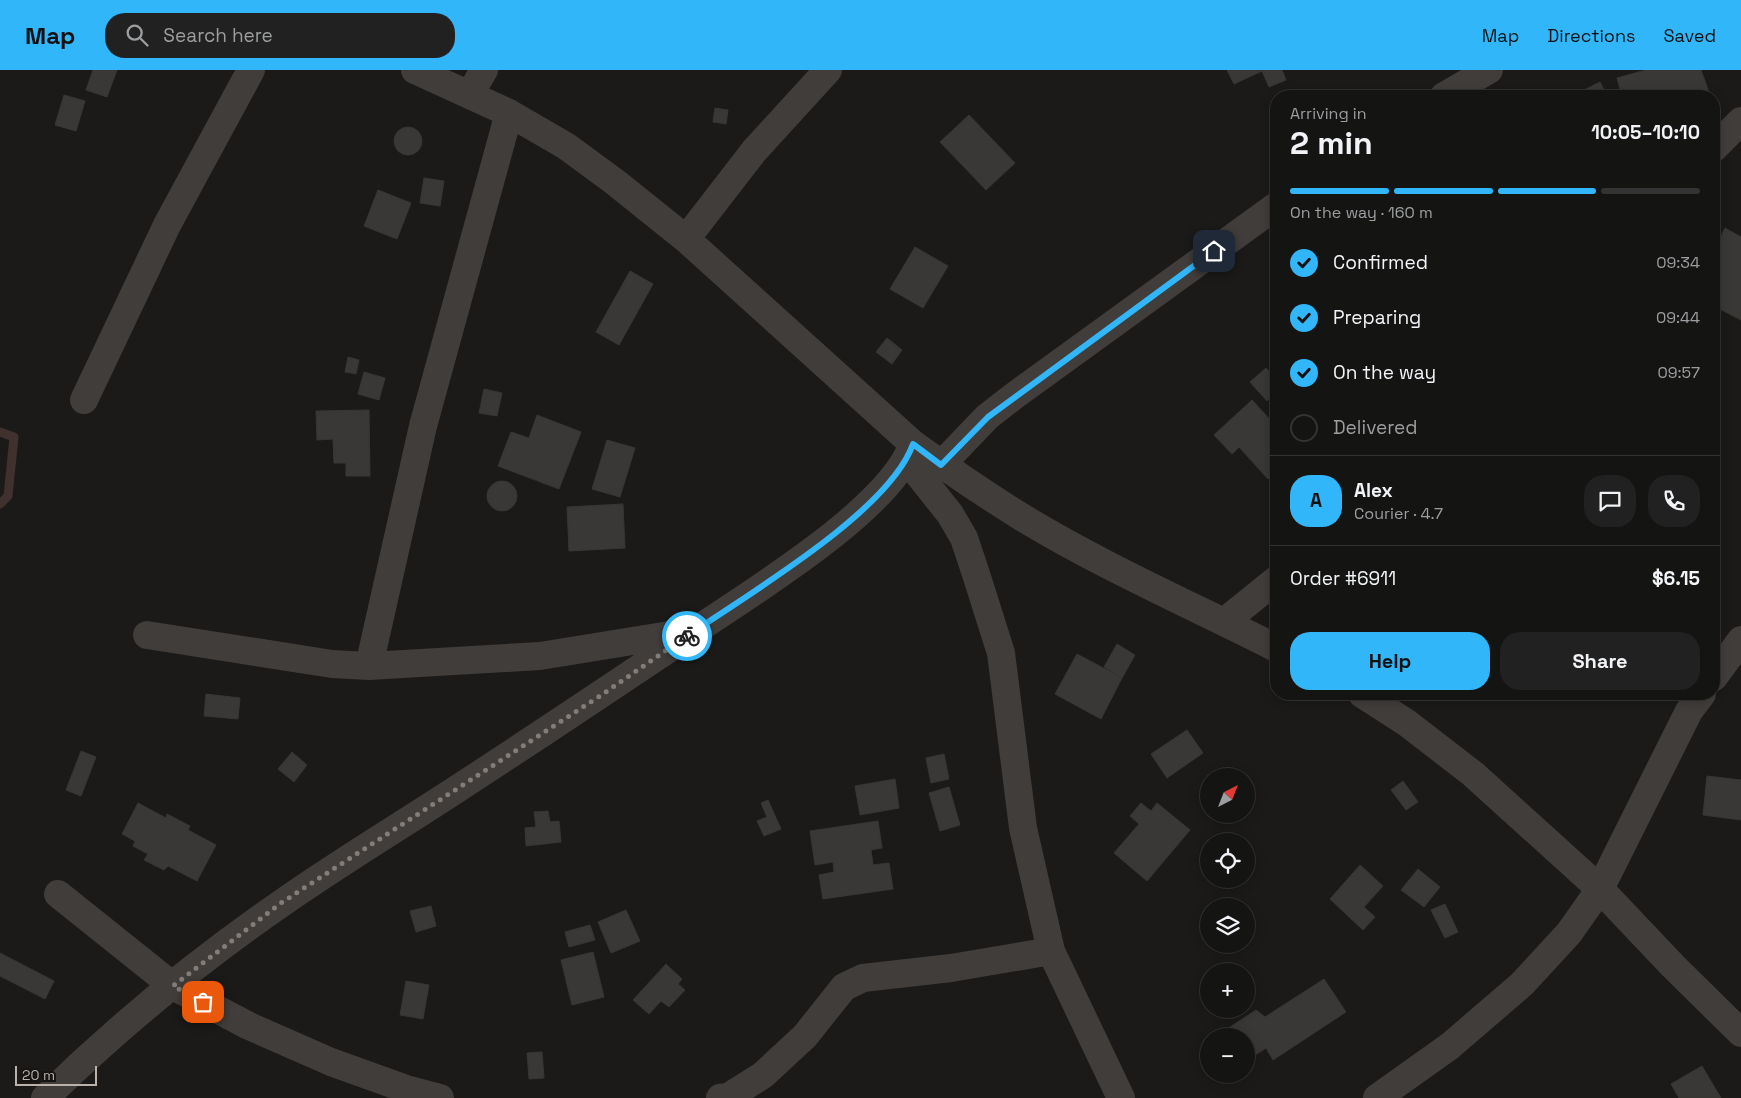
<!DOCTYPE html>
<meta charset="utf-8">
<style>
body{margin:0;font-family:"Space Grotesk",sans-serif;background:#212121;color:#f1f3f6;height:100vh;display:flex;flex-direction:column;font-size:19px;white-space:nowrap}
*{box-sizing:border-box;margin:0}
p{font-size:16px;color:#9d9ea0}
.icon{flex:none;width:28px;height:28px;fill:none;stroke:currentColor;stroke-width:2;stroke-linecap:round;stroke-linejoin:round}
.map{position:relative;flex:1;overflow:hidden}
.drawer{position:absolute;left:1270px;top:20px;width:450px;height:610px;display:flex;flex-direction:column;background:#141413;border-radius:20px;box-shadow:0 2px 12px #0003,0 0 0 1px #333}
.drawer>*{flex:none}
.needle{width:32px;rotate:42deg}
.controls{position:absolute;left:1200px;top:698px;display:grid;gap:10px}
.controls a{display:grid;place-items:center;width:55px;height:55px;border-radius:50%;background:#141413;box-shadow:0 2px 12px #0003,0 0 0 1px #333;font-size:25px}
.scale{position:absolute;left:15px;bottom:12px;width:82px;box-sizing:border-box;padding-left:5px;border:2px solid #bbb1ab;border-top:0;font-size:14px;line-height:18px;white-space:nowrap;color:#bbb1ab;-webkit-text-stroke:4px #161514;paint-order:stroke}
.pin{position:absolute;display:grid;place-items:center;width:42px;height:42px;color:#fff;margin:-21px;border-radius:10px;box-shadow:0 2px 8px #0006}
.courier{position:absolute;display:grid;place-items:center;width:50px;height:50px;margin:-25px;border:4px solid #32b6fa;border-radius:50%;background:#fff;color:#222;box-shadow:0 1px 6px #0007}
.headline em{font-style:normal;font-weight:700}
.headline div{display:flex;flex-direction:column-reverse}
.headline{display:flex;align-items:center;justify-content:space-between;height:85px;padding:0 20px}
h1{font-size:32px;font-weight:700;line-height:38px}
.bar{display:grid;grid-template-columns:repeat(4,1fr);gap:8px 5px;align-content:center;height:60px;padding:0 20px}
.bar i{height:6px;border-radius:4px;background:#333}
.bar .on{background:#32b6fa}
.bar p{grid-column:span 4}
.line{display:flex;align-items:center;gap:12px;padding:0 20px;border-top:1px solid #333}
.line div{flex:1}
.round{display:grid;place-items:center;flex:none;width:52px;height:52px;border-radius:20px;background:#212121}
ol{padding:0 20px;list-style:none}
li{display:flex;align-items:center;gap:15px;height:55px}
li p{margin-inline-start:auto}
li .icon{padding:5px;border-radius:50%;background:#32b6fa;color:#111;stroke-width:4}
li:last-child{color:#9d9ea0}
li i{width:28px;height:28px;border:2px solid #333;border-radius:50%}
.cta{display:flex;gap:10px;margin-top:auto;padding:10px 20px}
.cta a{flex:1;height:58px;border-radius:20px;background:#32b6fa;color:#111;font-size:20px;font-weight:700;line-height:58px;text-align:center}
.cta a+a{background:#212121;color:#f1f3f6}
header{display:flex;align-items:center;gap:30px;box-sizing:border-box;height:70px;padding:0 25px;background:#32b6fa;color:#111}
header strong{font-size:24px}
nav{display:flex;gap:28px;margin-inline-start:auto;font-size:18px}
.search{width:350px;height:45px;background:#212121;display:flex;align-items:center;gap:12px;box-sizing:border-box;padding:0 18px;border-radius:20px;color:#9d9ea0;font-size:19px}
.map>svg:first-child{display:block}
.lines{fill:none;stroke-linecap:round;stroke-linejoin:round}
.stream{stroke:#40302e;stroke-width:9}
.building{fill:#3a3836;stroke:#373633}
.minor{stroke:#403d3a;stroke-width:28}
.done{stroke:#837c78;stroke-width:5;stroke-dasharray:0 9}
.route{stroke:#32b6fa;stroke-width:6}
</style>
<header>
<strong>Map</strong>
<div class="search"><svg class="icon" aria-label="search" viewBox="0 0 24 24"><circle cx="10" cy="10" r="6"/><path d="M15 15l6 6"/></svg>Search here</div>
<nav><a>Map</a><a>Directions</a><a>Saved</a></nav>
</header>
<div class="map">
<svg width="1741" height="1028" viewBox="0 0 1741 1028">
<rect width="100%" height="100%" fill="#1b1a19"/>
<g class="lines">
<!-- stream -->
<path class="stream" d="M 0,362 L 14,367 L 8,426 L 0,434"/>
</g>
<!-- building -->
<path class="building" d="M 93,0 L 117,0 L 107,27 L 86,20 Z
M 1227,0 L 1282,0 L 1286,10 L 1269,17 L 1262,1 L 1234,14 Z
M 1646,0 L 1701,0 L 1710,25 L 1622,26 L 1617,8 Z
M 1600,12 L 1607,26 L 1575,26 L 1574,25 Z
M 64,25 L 85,31 L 76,61 L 55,55 Z
M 715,38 L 728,40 L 726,54 L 713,52 Z
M 969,45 L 1015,93 L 986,120 L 940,72 Z
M394 71a14 14 0 1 1 28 0a14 14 0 1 1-28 0Z
M 424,108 L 444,111 L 440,136 L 420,133 Z
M 378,120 L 411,133 L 397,169 L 364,156 Z
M 1725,158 L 1741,167 L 1741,250 L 1714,236 L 1716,228 L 1714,227 L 1714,180 Z
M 915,177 L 948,196 L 923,238 L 890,219 Z
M 630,201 L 653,214 L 619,275 L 596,262 Z
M 887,268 L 902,280 L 892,294 L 876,282 Z
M 348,287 L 359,290 L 356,304 L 345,302 Z
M 1266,298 L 1276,309 L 1276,322 L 1267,331 L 1250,312 Z
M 364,302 L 385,308 L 379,330 L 358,324 Z
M 484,319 L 502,323 L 497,346 L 479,343 Z
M 1252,330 L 1276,356 L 1276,401 L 1268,409 L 1239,377 L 1232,384 L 1214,365 Z
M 369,340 L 370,406 L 346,406 L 346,393 L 334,393 L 333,369 L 317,370 L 316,341 Z
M 537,345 L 581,362 L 559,419 L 498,396 L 511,362 L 529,368 Z
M 607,370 L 635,378 L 620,427 L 592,419 Z
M487 426a15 15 0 1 1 30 0a15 15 0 1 1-30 0Z
M 623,434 L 625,478 L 569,481 L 567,437 Z
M 1117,574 L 1135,585 L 1122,608 L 1104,597 Z
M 1077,584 L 1122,608 L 1101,649 L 1055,624 Z
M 206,624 L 240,628 L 238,649 L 204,646 Z
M 1187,660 L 1203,683 L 1167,708 L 1151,684 Z
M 81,681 L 96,687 L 81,726 L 66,720 Z
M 292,682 L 307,695 L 294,712 L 278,699 Z
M 944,684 L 949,709 L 931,713 L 926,688 Z
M 1707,706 L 1741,710 L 1741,750 L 1703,745 Z
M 895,709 L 899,738 L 860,745 L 855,716 Z
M 1403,711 L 1418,732 L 1406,740 L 1391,720 Z
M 949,717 L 960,755 L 940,761 L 929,723 Z
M 768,730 L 781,759 L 764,766 L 757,751 L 767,747 L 761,733 Z
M 138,733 L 166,748 L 167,744 L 190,756 L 188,760 L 216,775 L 197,811 L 168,796 L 164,800 L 144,790 L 148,784 L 133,776 L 135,771 L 122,764 Z
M 1141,733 L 1151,741 L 1157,733 L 1190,760 L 1147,811 L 1114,783 L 1139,754 L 1130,746 Z
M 548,741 L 550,752 L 559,751 L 561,772 L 526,776 L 525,758 L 536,757 L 534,742 Z
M 878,751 L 882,778 L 871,780 L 873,795 L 889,793 L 893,819 L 823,829 L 819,805 L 834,802 L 833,792 L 815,795 L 810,761 Z
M 1360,795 L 1383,816 L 1364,837 L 1375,847 L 1363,860 L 1330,829 Z
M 1418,799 L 1440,817 L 1424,837 L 1401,820 Z
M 1445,834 L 1458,862 L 1445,868 L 1431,840 Z
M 431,836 L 436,856 L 416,862 L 410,841 Z
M 626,840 L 640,871 L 611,883 L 598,852 Z
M 590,855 L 595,870 L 569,877 L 565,862 Z
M 593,882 L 604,927 L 572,935 L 561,890 Z
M 0,883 L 54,911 L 45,929 L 0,906 Z
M 666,894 L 682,909 L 678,914 L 685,920 L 669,937 L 661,931 L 649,944 L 633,930 Z
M 1324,909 L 1346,942 L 1273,990 L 1266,978 L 1246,991 L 1246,966 L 1227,966 L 1224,961 L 1256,940 L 1265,947 Z
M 406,911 L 429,915 L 423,949 L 400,945 Z
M 542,982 L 544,1008 L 529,1009 L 527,983 Z
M 1702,996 L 1721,1028 L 1679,1028 L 1671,1014 Z"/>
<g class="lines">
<!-- minor -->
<path class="minor" d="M 415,0 L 509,43 L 566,76 L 615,112 L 686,169 L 913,374 C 948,399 983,423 1020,446 C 1102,496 1191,535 1276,578
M 470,24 L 484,0
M 1444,26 L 1489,0
M 1714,78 L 1741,51
M 686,169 L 754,81 L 828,0
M 84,330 L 167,155 L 251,0
M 907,390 L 950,444 L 964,468 L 976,504 L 1001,583 L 1023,758 L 1051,881 L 1121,1028
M 941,395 L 987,347 L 1014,326 L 1276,136
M 1224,552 L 1276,510
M 147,565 L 332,594 L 369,596 L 540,586 L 688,562
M 369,596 L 423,356 L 509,43
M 1714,607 L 1741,570
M 1362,624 L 1407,653 L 1473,704 L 1600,819 L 1673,896 L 1741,963
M 58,824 L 173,916 L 249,956 L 331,992 L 406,1019 L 440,1028
M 45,1028 C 118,957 198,891 282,833 C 339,793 399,757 457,719 C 537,667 616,614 695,561 C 754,521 890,439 913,374
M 720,1028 L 728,1027 L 763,1005 L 805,966 L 844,917 L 863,908 L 951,898 L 1051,881
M 1377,1028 L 1450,976 L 1522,914 L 1569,863 L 1600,819 L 1689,641 L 1702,624"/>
</g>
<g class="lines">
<!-- done -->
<path class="done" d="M 203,932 L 173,916 L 281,833 L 600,626 L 687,566"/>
<!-- route -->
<path class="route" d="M 687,566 C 748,524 889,442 913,374 L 941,395 L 988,347 L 1214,181"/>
</g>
</svg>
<div class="controls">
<a><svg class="needle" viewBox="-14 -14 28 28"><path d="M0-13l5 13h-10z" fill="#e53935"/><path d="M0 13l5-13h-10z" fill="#9d9ea0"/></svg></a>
<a><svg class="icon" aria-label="locate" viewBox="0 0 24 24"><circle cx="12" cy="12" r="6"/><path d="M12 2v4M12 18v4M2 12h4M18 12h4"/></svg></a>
<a><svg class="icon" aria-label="layers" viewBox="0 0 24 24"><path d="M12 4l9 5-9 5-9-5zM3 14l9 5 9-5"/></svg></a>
<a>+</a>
<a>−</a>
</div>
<div class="scale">20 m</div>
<div class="pin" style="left:203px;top:932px;background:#ea580c"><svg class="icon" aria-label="bag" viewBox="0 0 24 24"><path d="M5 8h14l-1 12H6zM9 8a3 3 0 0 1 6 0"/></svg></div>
<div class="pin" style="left:1214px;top:181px;background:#1f2937"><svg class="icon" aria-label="home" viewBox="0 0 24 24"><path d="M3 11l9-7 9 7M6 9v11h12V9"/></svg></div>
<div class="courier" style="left:687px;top:566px"><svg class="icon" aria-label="bike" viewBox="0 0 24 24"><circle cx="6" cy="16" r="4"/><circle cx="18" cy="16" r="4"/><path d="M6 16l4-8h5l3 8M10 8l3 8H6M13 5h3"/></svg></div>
<section class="drawer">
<div class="headline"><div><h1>2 min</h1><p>Arriving in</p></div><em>10:05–10:10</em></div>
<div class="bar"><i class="on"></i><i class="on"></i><i class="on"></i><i></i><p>On the way · 160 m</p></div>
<ol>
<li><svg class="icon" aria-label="check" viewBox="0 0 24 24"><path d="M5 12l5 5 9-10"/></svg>Confirmed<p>09:34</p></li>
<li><svg class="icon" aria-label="check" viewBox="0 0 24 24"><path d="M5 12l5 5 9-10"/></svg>Preparing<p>09:44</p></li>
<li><svg class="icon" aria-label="check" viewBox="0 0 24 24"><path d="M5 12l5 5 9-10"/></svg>On the way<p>09:57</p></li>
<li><i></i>Delivered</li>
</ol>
<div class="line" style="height:90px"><b class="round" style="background:#32b6fa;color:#111">A</b><div><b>Alex</b><p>Courier · 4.7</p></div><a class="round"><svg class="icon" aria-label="chat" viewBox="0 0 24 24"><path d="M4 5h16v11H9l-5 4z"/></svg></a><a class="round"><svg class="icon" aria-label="phone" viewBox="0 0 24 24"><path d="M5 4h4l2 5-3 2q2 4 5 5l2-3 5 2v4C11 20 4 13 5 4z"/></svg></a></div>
<div class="line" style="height:65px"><div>Order #6911</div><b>$6.15</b></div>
<div class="cta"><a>Help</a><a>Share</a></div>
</section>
</div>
